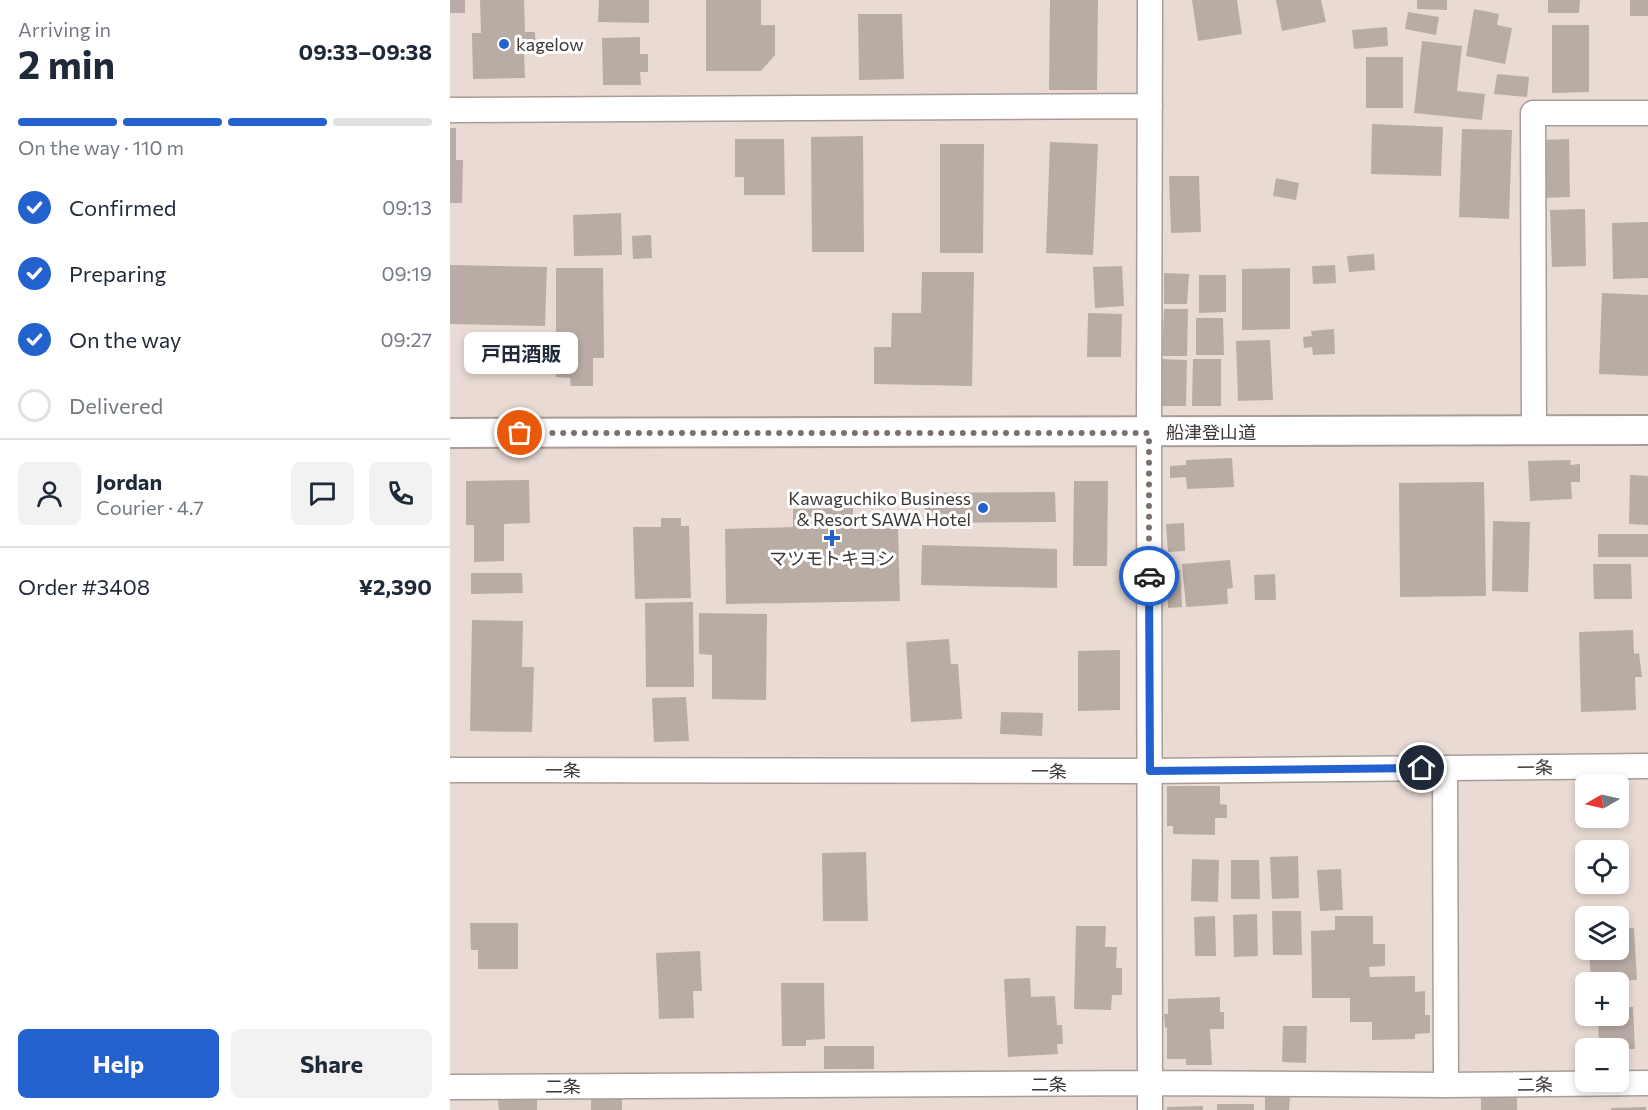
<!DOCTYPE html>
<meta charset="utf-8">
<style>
body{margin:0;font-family:Commissioner,"Noto Sans JP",sans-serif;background:#f2f2f3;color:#1f2937;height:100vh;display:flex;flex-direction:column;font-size:22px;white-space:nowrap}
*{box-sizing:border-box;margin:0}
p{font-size:20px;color:#747a83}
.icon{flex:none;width:33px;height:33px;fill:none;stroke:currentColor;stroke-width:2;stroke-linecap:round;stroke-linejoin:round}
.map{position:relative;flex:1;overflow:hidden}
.details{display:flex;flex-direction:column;background:#fff;width:450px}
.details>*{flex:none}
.needle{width:39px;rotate:261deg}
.fabs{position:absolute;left:1125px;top:774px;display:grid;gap:12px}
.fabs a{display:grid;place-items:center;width:54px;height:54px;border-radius:9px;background:#fff;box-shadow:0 3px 9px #0003;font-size:30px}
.pin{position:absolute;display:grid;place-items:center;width:51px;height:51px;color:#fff;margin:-26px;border:3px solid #fff;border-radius:50%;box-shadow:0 2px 6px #0007}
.courier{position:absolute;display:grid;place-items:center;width:60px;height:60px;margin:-30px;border:4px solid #2261ce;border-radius:50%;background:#fff;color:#222;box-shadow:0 2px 8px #0007}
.bubble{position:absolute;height:42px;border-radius:9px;background:#fff;box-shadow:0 3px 9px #0003;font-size:20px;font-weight:700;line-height:42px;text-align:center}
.head em{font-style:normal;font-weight:700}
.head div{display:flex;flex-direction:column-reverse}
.head{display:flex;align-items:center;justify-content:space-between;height:102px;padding:0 18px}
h1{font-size:39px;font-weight:700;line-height:45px}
.bar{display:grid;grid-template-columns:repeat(4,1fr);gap:9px 6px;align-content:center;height:72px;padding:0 18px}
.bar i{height:8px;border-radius:4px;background:#e0e1e3}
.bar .current{background:#2261ce}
.bar p{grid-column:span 4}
.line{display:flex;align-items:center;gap:15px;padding:0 18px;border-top:2px solid #e0e1e3}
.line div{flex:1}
.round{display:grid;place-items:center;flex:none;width:63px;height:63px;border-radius:9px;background:#f2f2f3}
ol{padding:0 18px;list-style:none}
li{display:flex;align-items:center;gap:18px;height:66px}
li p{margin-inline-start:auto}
li .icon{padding:6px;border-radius:50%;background:#2261ce;color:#fff;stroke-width:4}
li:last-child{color:#747a83}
li i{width:33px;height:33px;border:3px solid #e0e1e3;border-radius:50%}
.action{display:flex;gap:12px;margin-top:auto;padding:12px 18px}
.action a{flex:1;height:69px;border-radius:9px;background:#2261ce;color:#fff;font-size:24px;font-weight:700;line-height:69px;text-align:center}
.action a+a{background:#f2f2f3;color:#1f2937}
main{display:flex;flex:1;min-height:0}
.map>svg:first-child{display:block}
.building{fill:#b9aca5}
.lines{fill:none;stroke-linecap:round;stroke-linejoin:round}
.minor-casing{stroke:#a99c95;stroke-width:27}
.tertiary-casing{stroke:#a99c95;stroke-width:32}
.minor{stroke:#fff;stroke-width:24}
.tertiary{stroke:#fff;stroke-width:28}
.done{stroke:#79716d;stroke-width:6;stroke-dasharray:0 10.8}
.route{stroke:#2261ce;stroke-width:8}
.poi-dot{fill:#2261ce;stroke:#fff;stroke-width:2}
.labels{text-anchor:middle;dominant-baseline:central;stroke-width:6;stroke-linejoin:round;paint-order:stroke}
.poi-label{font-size:18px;fill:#3d3835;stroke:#fff;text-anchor:start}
.street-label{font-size:18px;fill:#3d3835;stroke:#fff}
</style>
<main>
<section class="details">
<div class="head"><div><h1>2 min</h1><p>Arriving in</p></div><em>09:33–09:38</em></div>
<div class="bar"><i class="current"></i><i class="current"></i><i class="current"></i><i></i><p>On the way · 110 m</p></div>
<ol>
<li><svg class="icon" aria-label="check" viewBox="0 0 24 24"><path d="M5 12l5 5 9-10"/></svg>Confirmed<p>09:13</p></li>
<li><svg class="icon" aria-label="check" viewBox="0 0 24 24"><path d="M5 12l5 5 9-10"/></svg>Preparing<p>09:19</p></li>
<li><svg class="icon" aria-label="check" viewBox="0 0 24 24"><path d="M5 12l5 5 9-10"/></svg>On the way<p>09:27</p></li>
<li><i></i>Delivered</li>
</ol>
<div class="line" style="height:108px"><a class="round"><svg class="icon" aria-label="person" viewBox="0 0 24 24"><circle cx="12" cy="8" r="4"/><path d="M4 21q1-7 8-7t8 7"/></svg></a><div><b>Jordan</b><p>Courier · 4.7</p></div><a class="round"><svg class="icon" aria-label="chat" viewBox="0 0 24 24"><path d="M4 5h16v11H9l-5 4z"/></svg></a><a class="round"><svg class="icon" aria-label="phone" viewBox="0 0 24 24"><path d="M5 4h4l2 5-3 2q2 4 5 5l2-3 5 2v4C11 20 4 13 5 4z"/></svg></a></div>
<div class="line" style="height:78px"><div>Order #3408</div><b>¥2,390</b></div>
<div class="action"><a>Help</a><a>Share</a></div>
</section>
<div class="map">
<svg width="1198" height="1110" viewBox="0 0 1198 1110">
<rect width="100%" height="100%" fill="#e9dbd4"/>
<!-- building -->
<path class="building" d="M 0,0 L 15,0 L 15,13 L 0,13 Z
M 30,0 L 74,0 L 75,32 L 85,32 L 86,54 L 74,54 L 75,78 L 23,79 L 22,33 L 31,33 Z
M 149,0 L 199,0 L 199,23 L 148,22 Z
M 256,0 L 311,0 L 311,25 L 325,25 L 325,55 L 311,71 L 256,71 Z
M 600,0 L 648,0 L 647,90 L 599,90 Z
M 742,0 L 787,0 L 792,34 L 748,41 Z
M 826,0 L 871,0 L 876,22 L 832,31 Z
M 967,0 L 997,0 L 997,10 L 967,9 Z
M 1098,0 L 1130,0 L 1129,13 L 1098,13 Z
M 1180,0 L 1198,0 L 1198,16 L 1180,16 Z
M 1024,9 L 1049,14 L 1047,25 L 1062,28 L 1055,64 L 1016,56 Z
M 958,12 L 989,17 L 986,35 L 955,29 Z
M 408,14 L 452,14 L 454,79 L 409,80 Z
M 1102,25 L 1139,25 L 1139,92 L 1102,93 Z
M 937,27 L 938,46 L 904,49 L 902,30 Z
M 190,37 L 190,54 L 198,54 L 198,72 L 190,72 L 191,85 L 153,85 L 152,38 Z
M 972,41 L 1012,46 L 1007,91 L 1035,94 L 1032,120 L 964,113 Z
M 916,57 L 953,57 L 953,108 L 916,108 Z
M 1047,74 L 1079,77 L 1077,97 L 1044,94 Z
M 922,124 L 993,127 L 991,176 L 921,174 Z
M 0,128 L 6,128 L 6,160 L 13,160 L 12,203 L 0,203 Z
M 1012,129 L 1062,130 L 1059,219 L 1009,217 Z
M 413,136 L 414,252 L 362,252 L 361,137 Z
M 285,139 L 334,139 L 335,195 L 294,195 L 294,177 L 285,177 Z
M 1119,139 L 1120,197 L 1091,198 L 1090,140 Z
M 600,142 L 648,144 L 643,255 L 596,253 Z
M 490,144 L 534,144 L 533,253 L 490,253 Z
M 719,176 L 749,176 L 751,232 L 721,233 Z
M 826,178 L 849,183 L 846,200 L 823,196 Z
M 1135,209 L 1136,266 L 1102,267 L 1100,210 Z
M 171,213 L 172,255 L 124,256 L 123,215 Z
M 1198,222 L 1198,278 L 1163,279 L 1162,223 Z
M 201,235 L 202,258 L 183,259 L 182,236 Z
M 924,254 L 925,270 L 899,272 L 897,256 Z
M 0,265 L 97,267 L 95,326 L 0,324 Z
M 885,265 L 886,283 L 863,284 L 862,266 Z
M 672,266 L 674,306 L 645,308 L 643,267 Z
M 106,268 L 153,268 L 154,358 L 143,358 L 143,386 L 121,386 L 120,378 L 106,377 Z
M 840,268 L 840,329 L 792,330 L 792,269 Z
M 472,272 L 524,272 L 522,386 L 424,384 L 424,347 L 441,347 L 442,313 L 471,313 Z
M 714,273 L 739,274 L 737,304 L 714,304 Z
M 749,275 L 776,275 L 776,312 L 749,313 Z
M 1152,293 L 1198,295 L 1198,376 L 1149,374 Z
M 714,309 L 738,309 L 737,356 L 712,356 Z
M 638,313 L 672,314 L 671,357 L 637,357 Z
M 746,318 L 773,318 L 774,355 L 746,355 Z
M 884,329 L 885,354 L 863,355 L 862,347 L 854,348 L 853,337 L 862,336 L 861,331 Z
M 820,340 L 823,400 L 788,401 L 786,341 Z
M 712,359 L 737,360 L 736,406 L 711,406 Z
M 743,359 L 771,359 L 771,406 L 742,406 Z
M 782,458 L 784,487 L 737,489 L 736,477 L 720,478 L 720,466 L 736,465 L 736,460 Z
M 1121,460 L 1120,465 L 1130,464 L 1130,482 L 1121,482 L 1122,499 L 1080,501 L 1078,461 Z
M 1180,475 L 1198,476 L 1198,525 L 1179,524 Z
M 79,480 L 80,523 L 54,524 L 54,561 L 24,562 L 24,525 L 16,525 L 16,481 Z
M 624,481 L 658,481 L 657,566 L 623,566 Z
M 1034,482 L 1036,596 L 950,597 L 949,483 Z
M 605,492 L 606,522 L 475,523 L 475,493 Z
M 403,508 L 403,529 L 448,528 L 450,601 L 276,604 L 275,529 L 343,527 L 343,509 Z
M 211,518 L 231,518 L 231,526 L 239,526 L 241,598 L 185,599 L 183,527 L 211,527 Z
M 1043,521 L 1080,522 L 1078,592 L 1042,591 Z
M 734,523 L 735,551 L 718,552 L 716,524 Z
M 1148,534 L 1198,534 L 1198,557 L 1148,557 Z
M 472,545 L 607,549 L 607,588 L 471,585 Z
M 780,560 L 783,588 L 777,589 L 778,604 L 736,607 L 732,564 Z
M 1143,564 L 1181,564 L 1182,599 L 1144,599 Z
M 717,570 L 730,570 L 732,607 L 718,608 Z
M 21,573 L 72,573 L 73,593 L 21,594 Z
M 825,574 L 826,600 L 805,600 L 804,575 Z
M 243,602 L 244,687 L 196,687 L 195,603 Z
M 249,613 L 317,614 L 316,700 L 262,699 L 262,655 L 249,654 Z
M 22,620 L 73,621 L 72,667 L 84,667 L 82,732 L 20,731 Z
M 1183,630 L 1184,654 L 1189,653 L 1192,677 L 1185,677 L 1186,710 L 1131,712 L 1129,632 Z
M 499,639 L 501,664 L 508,664 L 512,719 L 461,722 L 456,642 Z
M 670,650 L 670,710 L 628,711 L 628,651 Z
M 236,697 L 239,741 L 204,742 L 202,698 Z
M 551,712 L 593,713 L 592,736 L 550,734 Z
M 717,786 L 770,786 L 770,804 L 777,805 L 777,818 L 765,818 L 765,835 L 723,834 L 723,826 L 717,826 Z
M 416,852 L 418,921 L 373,921 L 372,853 Z
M 848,856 L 849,898 L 822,899 L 820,857 Z
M 742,859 L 769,860 L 768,902 L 741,901 Z
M 781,860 L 809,860 L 810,899 L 781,899 Z
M 891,869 L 893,910 L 870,911 L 867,870 Z
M 822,911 L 851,911 L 852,955 L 823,955 Z
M 807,914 L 808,956 L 784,957 L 783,915 Z
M 765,916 L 766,956 L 745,956 L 744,917 Z
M 885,916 L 923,916 L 923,944 L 935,944 L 935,966 L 919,967 L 920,977 L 965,976 L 965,992 L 975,991 L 975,1015 L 980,1015 L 980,1033 L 965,1034 L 965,1039 L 922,1040 L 922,1022 L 900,1022 L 900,998 L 862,998 L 861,931 L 885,930 Z
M 20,923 L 68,923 L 68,969 L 28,969 L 28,950 L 21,950 Z
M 626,926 L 656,926 L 655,947 L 667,947 L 666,968 L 672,968 L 672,995 L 662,995 L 661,1010 L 624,1009 Z
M 1184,928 L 1187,980 L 1141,982 L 1139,950 L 1168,950 L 1168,929 Z
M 250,951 L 252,991 L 243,991 L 244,1018 L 209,1019 L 206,953 Z
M 580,978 L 581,997 L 605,996 L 607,1025 L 612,1025 L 613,1044 L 607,1044 L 608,1054 L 558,1057 L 554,979 Z
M 331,983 L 374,983 L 375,1039 L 356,1040 L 356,1046 L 332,1046 Z
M 770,997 L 770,1012 L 774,1012 L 774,1029 L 760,1029 L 762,1065 L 736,1065 L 736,1059 L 717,1059 L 717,1027 L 715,1028 L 714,1014 L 718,1014 L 718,999 Z
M 1168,1007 L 1183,1007 L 1185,1049 L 1149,1048 L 1148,1016 L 1168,1016 Z
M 833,1026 L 857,1026 L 856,1063 L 832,1062 Z
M 374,1046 L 424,1046 L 424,1069 L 374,1069 Z
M 141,1095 L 172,1095 L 172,1110 L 141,1110 Z
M 815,1095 L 840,1096 L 839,1110 L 815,1110 Z
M 1031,1097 L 1067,1097 L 1067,1110 L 1031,1110 Z
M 87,1099 L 87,1110 L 49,1110 L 48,1100 Z
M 767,1104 L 804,1104 L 804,1110 L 767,1110 Z
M 753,1106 L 753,1110 L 717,1110 L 717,1107 Z
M 1196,1107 L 1196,1110 L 1161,1110 L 1161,1108 Z"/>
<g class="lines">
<defs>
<path id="minor" d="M 700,0 L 699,433 L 700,1110
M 0,110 L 700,106
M 1084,430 L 1083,113 L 1198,113
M 995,768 L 996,1085
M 0,770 L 700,771 L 1198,766
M 0,1087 L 700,1083 L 996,1085 L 1198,1083"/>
<path id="tertiary" d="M 0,433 L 1198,430"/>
</defs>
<!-- minor casing -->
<use href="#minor" class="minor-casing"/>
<!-- tertiary casing -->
<use href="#tertiary" class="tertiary-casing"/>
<!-- minor -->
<use href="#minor" class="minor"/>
<!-- tertiary -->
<use href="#tertiary" class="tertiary"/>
</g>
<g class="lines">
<!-- done -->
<path class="done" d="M 70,433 L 699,433 L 699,576"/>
<!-- route -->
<path class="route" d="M 699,576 L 700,771 L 972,768"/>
</g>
<!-- markers -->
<g class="poi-dot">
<circle cx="54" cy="44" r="6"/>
<circle cx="533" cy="508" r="6"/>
<path d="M379 529h6v6h6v6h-6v6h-6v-6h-6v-6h6z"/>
</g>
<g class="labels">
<!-- poi labels -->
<g class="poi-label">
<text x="66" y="44">kagelow</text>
<text x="521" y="498" text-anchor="end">Kawaguchiko Business<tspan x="521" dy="21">&amp; Resort SAWA Hotel</tspan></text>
<text x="382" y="558" text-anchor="middle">マツモトキヨシ</text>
</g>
<!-- street labels -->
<g class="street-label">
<text x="761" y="432">船津登山道</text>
<text transform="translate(1085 767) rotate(-1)">一条</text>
<text x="113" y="770">一条</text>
<text x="599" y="771">一条</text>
<text x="599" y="1084">二条</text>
<text transform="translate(1085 1084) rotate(-1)">二条</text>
<text x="113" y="1086">二条</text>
</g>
</g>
</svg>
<div class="fabs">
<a><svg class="needle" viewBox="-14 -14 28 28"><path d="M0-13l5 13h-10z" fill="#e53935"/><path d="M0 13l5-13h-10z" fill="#747a83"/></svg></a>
<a><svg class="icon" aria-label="locate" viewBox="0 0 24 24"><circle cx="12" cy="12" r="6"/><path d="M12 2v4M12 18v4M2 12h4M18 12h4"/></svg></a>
<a><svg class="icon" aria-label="layers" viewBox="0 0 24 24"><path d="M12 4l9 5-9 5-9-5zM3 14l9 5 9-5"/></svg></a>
<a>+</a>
<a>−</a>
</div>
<div class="pin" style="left:70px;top:433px;background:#ea580c"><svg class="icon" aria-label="bag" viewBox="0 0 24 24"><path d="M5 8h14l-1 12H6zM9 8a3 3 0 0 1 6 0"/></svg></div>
<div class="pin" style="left:972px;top:768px;background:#1f2937"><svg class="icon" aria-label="home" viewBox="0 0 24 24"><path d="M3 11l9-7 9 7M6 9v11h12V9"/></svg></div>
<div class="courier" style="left:699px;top:576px"><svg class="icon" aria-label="car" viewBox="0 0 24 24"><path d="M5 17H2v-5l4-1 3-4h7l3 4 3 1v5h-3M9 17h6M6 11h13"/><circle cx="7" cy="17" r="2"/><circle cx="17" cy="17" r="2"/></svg></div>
<div class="bubble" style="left:14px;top:332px;width:114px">戸田酒販</div>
</div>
</main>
